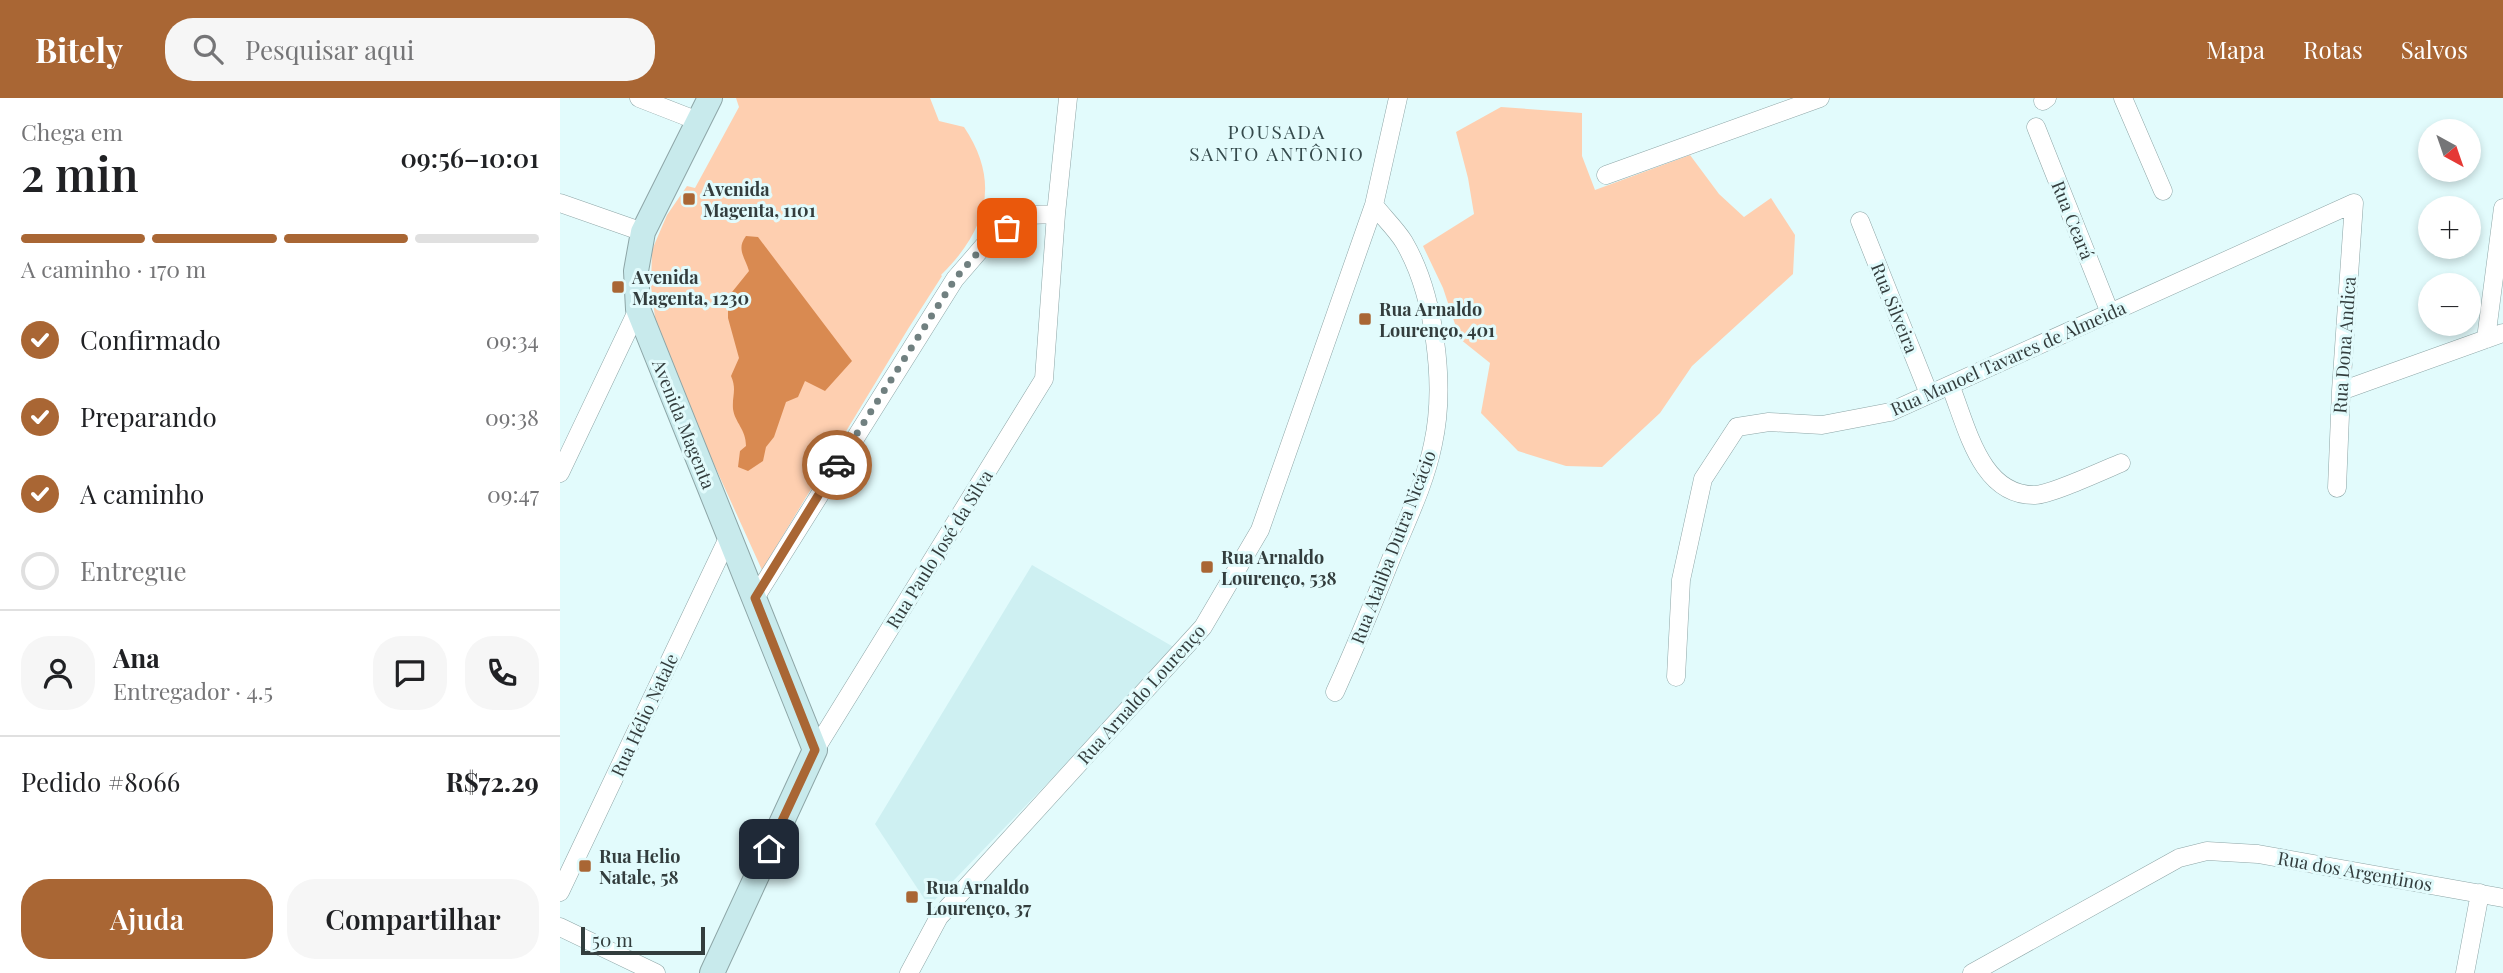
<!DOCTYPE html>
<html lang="pt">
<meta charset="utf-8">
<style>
body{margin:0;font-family:"Playfair Display",serif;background:#f6f6f6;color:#202124;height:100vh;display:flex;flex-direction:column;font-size:26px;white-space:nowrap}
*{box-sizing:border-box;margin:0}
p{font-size:23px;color:#757577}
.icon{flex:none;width:38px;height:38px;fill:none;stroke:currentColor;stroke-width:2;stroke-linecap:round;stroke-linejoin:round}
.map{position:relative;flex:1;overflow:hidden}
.side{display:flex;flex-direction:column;background:#fff;width:560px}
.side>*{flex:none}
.needle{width:46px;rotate:140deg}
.buttons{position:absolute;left:1858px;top:21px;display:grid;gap:14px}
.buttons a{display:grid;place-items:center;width:63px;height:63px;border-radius:50%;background:#fff;box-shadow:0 4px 10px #0003;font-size:35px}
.scale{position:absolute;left:21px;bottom:18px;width:124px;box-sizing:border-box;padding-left:7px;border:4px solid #333d3d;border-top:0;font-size:19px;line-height:24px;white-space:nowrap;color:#333d3d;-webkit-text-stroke:5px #e2fbfc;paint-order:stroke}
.pin{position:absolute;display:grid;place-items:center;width:60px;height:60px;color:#fff;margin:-30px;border-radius:14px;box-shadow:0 4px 10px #0006}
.courier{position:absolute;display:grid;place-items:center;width:70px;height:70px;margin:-35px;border:5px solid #a96634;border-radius:50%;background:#fff;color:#222;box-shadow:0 2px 9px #0007}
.head em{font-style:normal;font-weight:600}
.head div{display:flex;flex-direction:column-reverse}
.head{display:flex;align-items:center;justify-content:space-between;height:119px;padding:0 21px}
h1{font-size:46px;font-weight:600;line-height:52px}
.bar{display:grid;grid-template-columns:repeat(4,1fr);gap:10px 7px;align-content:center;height:84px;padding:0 21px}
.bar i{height:9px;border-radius:5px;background:#e0e0e0}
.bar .current{background:#a96634}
.bar p{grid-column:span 4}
.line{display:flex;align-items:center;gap:18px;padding:0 21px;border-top:2px solid #e0e0e0}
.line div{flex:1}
.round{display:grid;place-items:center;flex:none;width:74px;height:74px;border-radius:28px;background:#f6f6f6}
ol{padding:0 21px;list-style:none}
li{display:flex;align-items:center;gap:21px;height:77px}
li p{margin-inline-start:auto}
li .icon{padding:7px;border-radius:50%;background:#a96634;color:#fff;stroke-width:4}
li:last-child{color:#757577}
li i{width:38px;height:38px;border:4px solid #e0e0e0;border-radius:50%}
.action{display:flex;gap:14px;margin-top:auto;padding:14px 21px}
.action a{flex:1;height:80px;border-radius:28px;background:#a96634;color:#fff;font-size:28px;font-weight:600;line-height:80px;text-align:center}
.action a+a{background:#f6f6f6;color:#202124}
header{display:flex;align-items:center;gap:42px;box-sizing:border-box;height:98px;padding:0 35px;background:#a96634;color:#fff}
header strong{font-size:33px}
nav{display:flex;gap:38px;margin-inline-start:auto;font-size:24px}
.search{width:490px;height:63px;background:#f6f6f6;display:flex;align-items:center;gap:18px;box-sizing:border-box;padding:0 24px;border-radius:28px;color:#757577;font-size:26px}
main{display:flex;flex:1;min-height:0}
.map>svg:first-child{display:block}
.built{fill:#cef0f2}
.green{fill:#fecfb0}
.water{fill:#d98a51}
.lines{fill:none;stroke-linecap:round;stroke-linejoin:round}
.street-casing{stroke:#8da5a6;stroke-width:19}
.secondary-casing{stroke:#8da5a6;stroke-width:26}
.street{stroke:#fff;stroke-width:18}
.secondary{stroke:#c8eaec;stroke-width:24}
.done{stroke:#708080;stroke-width:7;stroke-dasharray:0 12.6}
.route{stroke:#a96634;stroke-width:9}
.poi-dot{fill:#a96634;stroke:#e2fbfc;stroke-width:2.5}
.labels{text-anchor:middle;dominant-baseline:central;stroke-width:6;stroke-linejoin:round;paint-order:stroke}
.poi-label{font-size:18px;font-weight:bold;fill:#333d3d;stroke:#e2fbfc;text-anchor:start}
.street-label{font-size:18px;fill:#333d3d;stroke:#e2fbfc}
.neighbourhood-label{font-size:19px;letter-spacing:2px;fill:#354a4c;stroke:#e2fbfc}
</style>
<header>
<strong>Bitely</strong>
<div class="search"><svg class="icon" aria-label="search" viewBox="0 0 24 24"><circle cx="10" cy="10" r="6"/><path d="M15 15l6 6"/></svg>Pesquisar aqui</div>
<nav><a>Mapa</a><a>Rotas</a><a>Salvos</a></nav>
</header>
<main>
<section class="side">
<div class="head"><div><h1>2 min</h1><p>Chega em</p></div><em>09:56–10:01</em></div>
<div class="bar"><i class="current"></i><i class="current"></i><i class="current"></i><i></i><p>A caminho · 170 m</p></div>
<ol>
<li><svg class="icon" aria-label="check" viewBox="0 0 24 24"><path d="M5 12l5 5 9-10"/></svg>Confirmado<p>09:34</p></li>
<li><svg class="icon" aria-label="check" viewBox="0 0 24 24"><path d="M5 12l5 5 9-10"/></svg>Preparando<p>09:38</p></li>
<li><svg class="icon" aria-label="check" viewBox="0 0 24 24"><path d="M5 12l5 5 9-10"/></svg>A caminho<p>09:47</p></li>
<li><i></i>Entregue</li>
</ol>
<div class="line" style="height:126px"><a class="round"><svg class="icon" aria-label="person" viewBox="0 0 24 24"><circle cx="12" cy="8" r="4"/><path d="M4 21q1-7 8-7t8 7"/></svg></a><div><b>Ana</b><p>Entregador · 4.5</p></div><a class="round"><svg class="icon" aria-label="chat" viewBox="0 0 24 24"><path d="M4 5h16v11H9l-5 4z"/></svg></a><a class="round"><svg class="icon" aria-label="phone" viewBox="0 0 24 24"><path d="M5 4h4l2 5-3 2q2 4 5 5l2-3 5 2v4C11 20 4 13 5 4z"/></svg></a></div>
<div class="line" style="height:91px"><div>Pedido #8066</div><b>R$72.29</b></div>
<div class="action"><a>Ajuda</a><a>Compartilhar</a></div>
</section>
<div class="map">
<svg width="1943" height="875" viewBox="0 0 1943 875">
<rect width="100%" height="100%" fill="#e2fbfc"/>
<!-- built -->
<path class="built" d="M 472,467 L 617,551 L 369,808 L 315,726 Z"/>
<!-- green -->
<path class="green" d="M 176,0 L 370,0 L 379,23 L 404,29 C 441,84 427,132 381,177 L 382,178 L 348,231 L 202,472 L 98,243 L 91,188 L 92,152 L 107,117 L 127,88 L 135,90 L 179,9 Z
M 941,9 L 1022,15 L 1022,58 L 1035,92 L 1130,57 L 1159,96 L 1184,119 L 1211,100 L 1235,137 L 1233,176 L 1132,268 L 1100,315 L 1042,369 L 1006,368 L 958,353 L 921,315 L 930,265 L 900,241 L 883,190 L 863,148 L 914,116 L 908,80 L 896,34 Z"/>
<!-- water -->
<path class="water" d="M 186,138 L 198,139 L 292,263 L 265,293 L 245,283 L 238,299 L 226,304 L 214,339 L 206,349 L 203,363 L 188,373 L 178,369 L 180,353 L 186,348 C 186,331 175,325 173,311 C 172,297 177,292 171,278 L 179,260 L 168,220 L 168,199 L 189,173 C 185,159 176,151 186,138 Z"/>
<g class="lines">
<defs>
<path id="street" d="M 79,0 L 138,23
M 1563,0 L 1603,93
M 1483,3 L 1487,0
M 1476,29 L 1550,215
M 1046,77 L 1260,0
M 0,105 L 83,134
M 1300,123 L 1369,296
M 1926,241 L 1943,110
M 1390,287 C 1407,328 1420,398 1475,397 C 1490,397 1544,372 1561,365
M 1781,293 L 1943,235
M 0,375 L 78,211
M 195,500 L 395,181 L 427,144 L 468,117 L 496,116
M 1116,579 L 1121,482 L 1143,381 L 1177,329 L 1209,324 L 1262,327 L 1330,314 L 1794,105 L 1781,293 L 1777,390
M 775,594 C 795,550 813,506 831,461 C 846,424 865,386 873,346 C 886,287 875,197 844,144 C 836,131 823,119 814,107
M 255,652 L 484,281 L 496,116 L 508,0
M 0,794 L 168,440
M 0,829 L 96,875
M 349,875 L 379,819 L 643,529 L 700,432 L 814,107 L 838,0
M 1412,875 L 1619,760 L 1647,753 L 1698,756 L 1943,800
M 1905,875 L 1920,795"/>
<path id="secondary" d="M 150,0 L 83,134 L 76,173 L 78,211 L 255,652 L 152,875"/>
</defs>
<!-- street casing -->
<use href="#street" class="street-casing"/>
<!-- secondary casing -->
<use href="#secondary" class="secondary-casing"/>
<!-- street -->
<use href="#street" class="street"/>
<!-- secondary -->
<use href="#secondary" class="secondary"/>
</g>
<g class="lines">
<!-- done -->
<path class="done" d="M 277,367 L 395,181 L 427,144 L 447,130"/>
<!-- route -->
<path class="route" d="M 209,751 L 255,652 L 195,500 L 277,367"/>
</g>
<!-- markers -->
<g class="poi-dot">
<rect x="122" y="94" width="14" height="14" rx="3.5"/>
<rect x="51" y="182" width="14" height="14" rx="3.5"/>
<rect x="798" y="214" width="14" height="14" rx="3.5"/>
<rect x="640" y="462" width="14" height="14" rx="3.5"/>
<rect x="18" y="761" width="14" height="14" rx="3.5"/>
<rect x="345" y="792" width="14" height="14" rx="3.5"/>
</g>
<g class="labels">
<!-- poi labels -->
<g class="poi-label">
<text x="143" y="91">Avenida<tspan x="143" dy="21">Magenta, 1101</tspan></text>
<text x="72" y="179">Avenida<tspan x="72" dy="21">Magenta, 1230</tspan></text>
<text x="819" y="211">Rua Arnaldo<tspan x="819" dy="21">Lourenço, 401</tspan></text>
<text x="661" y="459">Rua Arnaldo<tspan x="661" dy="21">Lourenço, 538</tspan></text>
<text x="39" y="758">Rua Helio<tspan x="39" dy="21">Natale, 58</tspan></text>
<text x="366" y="789">Rua Arnaldo<tspan x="366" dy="21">Lourenço, 37</tspan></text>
</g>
<!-- street labels -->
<g class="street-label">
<text transform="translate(1513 122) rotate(68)">Rua Ceará</text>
<text transform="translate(1335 210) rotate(68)">Rua Silveira</text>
<text transform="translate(1784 247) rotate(-86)">Rua Dona Andica</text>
<text transform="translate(1448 260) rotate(-24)">Rua Manoel Tavares de Almeida</text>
<text transform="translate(124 326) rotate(68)">Avenida Magenta</text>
<text transform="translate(833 449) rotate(-69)">Rua Ataliba Dutra Nicácio</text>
<text transform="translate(379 451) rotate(-58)">Rua Paulo José da Silva</text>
<text transform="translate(581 596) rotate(-48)">Rua Arnaldo Lourenço</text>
<text transform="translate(84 617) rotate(-65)">Rua Hélio Natale</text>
<text transform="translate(1795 773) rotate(10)">Rua dos Argentinos</text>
</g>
<!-- neighbourhood labels -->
<g class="neighbourhood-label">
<text x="717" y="33">POUSADA<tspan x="717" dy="22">SANTO ANTÔNIO</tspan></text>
</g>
</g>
</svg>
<div class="buttons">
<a><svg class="needle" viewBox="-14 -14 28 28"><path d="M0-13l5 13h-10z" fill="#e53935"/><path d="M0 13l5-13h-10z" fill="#757577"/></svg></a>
<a>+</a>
<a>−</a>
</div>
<div class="scale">50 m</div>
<div class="pin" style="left:447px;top:130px;background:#ea580c"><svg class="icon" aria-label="bag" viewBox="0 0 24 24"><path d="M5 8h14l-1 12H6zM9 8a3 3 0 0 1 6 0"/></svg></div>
<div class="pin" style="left:209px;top:751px;background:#1f2937"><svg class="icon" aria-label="home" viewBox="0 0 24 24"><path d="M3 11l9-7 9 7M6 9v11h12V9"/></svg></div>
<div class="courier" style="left:277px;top:367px"><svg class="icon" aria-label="car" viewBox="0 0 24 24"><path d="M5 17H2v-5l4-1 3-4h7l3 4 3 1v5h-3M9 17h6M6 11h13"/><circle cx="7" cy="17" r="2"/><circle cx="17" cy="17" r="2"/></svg></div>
</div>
</main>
